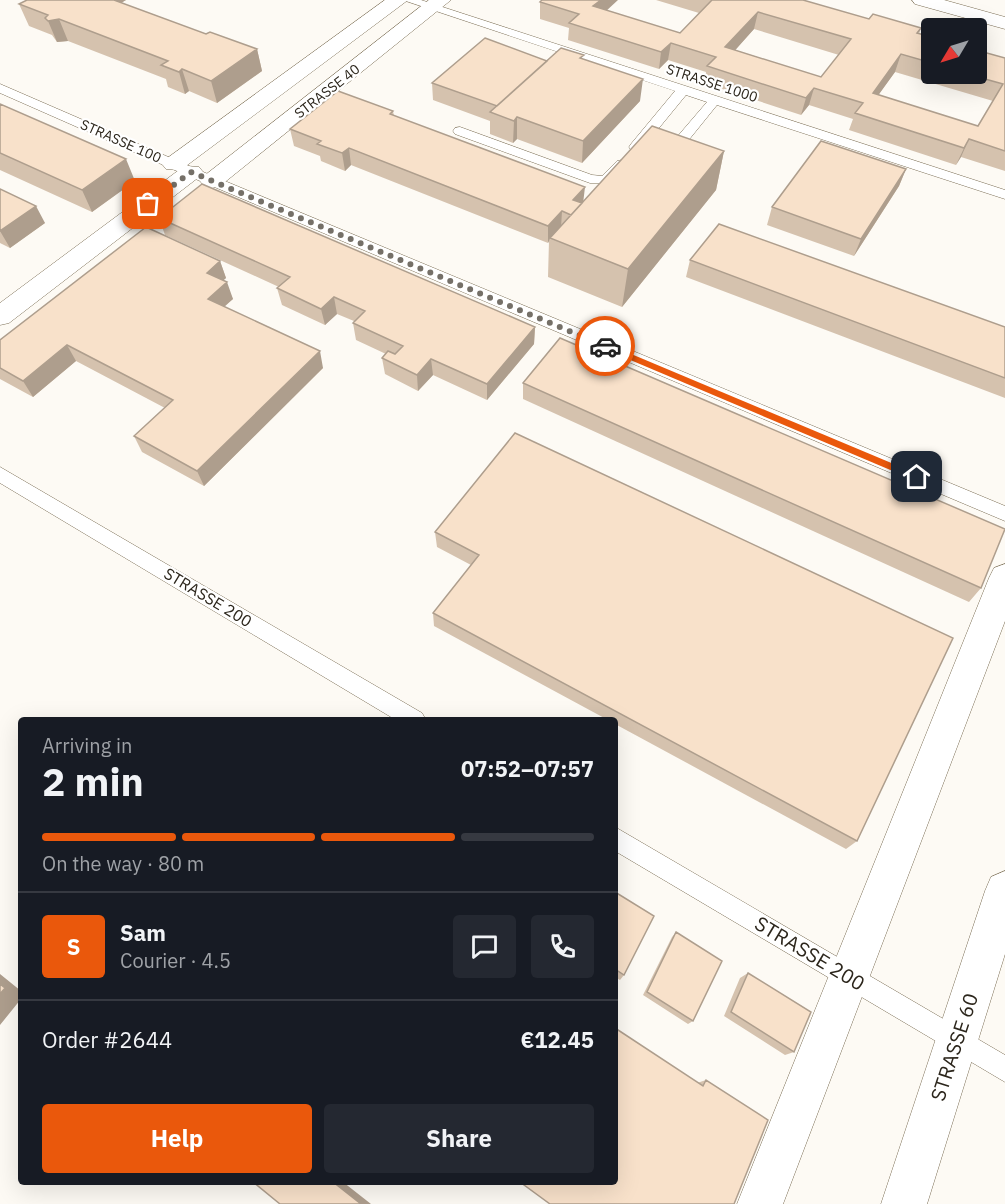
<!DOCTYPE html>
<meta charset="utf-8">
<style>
body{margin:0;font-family:"IBM Plex Sans",sans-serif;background:#242831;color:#f1f3f6;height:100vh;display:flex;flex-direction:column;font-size:22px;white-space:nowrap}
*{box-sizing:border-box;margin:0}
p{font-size:20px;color:#9ea1a6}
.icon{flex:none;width:33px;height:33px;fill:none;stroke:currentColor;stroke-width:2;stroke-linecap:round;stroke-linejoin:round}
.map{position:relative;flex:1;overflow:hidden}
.sheet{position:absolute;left:18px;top:717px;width:600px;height:468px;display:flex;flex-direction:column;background:#171b24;border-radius:6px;box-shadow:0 6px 24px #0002}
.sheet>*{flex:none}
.needle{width:39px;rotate:232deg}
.tools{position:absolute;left:921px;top:18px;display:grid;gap:12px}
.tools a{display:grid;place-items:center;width:66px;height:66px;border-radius:6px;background:#171b24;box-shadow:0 6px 24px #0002;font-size:30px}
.pin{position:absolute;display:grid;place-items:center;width:51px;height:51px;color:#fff;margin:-26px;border-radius:12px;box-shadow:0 3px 9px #0006}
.courier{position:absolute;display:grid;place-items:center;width:60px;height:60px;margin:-30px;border:4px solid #ea580c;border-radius:50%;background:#fff;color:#222;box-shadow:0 2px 8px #0007}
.head em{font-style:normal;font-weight:700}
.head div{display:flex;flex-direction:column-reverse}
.head{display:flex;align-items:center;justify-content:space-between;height:102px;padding:0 24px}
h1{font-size:39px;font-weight:700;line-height:45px}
.bar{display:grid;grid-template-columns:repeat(4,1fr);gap:9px 6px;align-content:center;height:72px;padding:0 24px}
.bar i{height:8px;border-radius:4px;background:#363941}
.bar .current{background:#ea580c}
.bar p{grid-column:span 4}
.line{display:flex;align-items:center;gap:15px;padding:0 24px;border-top:2px solid #363941}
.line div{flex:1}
.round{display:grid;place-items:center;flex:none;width:63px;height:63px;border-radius:6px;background:#242831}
.action{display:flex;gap:12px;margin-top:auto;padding:12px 24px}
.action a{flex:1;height:69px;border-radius:6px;background:#ea580c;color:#fff;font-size:24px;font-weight:700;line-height:69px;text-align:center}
.action a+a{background:#242831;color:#f1f3f6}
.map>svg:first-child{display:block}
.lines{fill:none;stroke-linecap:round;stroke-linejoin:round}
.service-casing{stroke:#7b6e55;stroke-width:1}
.minor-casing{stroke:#7b6e55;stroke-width:1}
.service{fill:#fff;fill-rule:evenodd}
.minor{fill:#fff;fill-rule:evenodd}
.wall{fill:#d5c2ae;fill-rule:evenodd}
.shaded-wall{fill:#ae9e8d}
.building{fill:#f8e1ca;stroke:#ae9e8d;stroke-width:1.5;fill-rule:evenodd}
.route{fill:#ea580c}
.done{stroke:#757068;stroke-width:6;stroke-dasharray:0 10.8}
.labels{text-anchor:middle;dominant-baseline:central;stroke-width:4.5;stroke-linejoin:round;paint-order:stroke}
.far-street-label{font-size:14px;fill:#2c261c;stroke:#fff}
.street-label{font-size:16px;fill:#2c261c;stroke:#fff}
.near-street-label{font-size:20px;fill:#2c261c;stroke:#fff}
</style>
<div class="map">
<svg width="1005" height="1204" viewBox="0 0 1005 1204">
<rect width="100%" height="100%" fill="#fdfaf4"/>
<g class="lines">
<defs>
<path id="service" d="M 403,0 L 421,0 L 1005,190 L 1005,199 L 717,105 L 675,157 L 660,158 L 658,155 L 660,152 L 665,151 L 707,102 L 686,95 L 641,150 L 631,150 L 629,147 L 631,144 L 675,91 Z
M 0,84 L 196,169 L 1005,506 L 1005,521 L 186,175 L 0,93 Z
M 460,127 L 592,175 L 602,176 L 617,161 L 622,160 L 629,164 L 610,183 L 590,183 L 455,134 L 453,131 L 455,128 Z
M 0,467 L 422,713 L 426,720 L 396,720 L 0,483 Z
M 615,827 L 1005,1055 L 1005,1082 L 615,851 Z"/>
<path id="minor" d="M 385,0 L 408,0 L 186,166 L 199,167 L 203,172 L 199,177 L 9,323 L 0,325 L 0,303 L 179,170 L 166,169 L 162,164 L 166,159 Z
M 429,0 L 451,0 L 220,186 L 212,188 L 204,186 L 200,181 L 204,176 Z
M 912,0 L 944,0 L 1005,17 L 1005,29 L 915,4 Z
M 1005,564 L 1005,621 L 783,1204 L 737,1204 L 989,578 L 994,568 Z
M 1005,871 L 1005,954 L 927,1204 L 881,1204 L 985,891 L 991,877 Z"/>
</defs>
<!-- service casing -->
<use href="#service" class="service-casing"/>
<!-- minor casing -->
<use href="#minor" class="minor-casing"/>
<!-- service -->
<use href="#service" class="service"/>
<!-- minor -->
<use href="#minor" class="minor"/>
</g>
<!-- wall -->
<path class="wall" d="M 27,0 L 126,0 L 121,3 L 206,34 L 257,49 L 262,71 L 217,103 L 189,91 L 185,94 L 168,87 L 166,79 L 68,41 L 57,42 L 52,35 L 29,26 L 19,4 Z
M 656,0 L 803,0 L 869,19 L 921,28 L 919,34 L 932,37 L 932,74 L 976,74 L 1005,58 L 1005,171 L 961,157 L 956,165 L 849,130 L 853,119 L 809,105 L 801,115 L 704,83 L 706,72 L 668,60 L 659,69 L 568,40 L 569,28 L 540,19 L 540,2 L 606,10 L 680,33 L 699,13 ZM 754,29 L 839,55 L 821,77 L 735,50 ZM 895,72 L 993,101 L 978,126 L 878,95 Z
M 583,59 L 640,101 L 582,163 L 517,139 L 513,143 L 490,134 L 490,121 L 433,100 L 432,83 L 547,61 Z
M 0,104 L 135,181 L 92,212 L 0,170 Z
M 393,111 L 394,116 L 584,201 L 724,151 L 716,190 L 622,307 L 548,277 L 549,241 L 548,243 L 351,165 L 345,171 L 321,161 L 320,156 L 294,146 L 290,129 Z
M 906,169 L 899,186 L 854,256 L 767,225 L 772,207 Z
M 0,189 L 45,223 L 10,248 L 0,243 Z
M 159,218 L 535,327 L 534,344 L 487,400 L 433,375 L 418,391 L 385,374 L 382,358 L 386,354 L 356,340 L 353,323 L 354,321 L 337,314 L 325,325 L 282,305 L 277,288 L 279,287 L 165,235 Z
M 690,260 L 1005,327 L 1005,398 L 686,277 Z
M 220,261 L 226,278 L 223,280 L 233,299 L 224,306 L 323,368 L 204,486 L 142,452 L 134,436 L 165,408 L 76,361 L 33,397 L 0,379 L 0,340 Z
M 523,383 L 981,588 L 969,602 L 523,399 Z
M 515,433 L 857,841 L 846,849 L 615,724 L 615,720 L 608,720 L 434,626 L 433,613 L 471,565 L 437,547 L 435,532 Z
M 615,892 L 624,975 L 620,980 L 615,977 Z
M 676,932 L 693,1021 L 688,1024 L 643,995 L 672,937 Z
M 748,973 L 794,1052 L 785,1055 L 724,1016 L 740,978 Z
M 706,1080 L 734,1204 L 697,1083 Z"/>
<!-- shaded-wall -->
<path class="shaded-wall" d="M 106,0 L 126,0 L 109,10 Z
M 601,0 L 618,0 L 592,24 L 593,6 Z
M 758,12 L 754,29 L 722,65 L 725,47 Z
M 59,19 L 68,41 L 57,42 L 48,21 Z
M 671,43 L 668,60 L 659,69 L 661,52 Z
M 257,49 L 262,71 L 217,103 L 211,81 Z
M 901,54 L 895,72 L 867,111 L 873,93 Z
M 182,69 L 189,91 L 185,94 L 179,72 Z
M 643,79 L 640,101 L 582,163 L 583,141 Z
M 814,88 L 809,105 L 801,115 L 806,98 Z
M 517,117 L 517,139 L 513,143 L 514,121 Z
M 969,139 L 961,157 L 956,165 L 964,148 Z
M 349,148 L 351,165 L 345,171 L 342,153 Z
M 724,151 L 716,190 L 622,307 L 628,269 Z
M 126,159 L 135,181 L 92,212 L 82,190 Z
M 906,169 L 899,186 L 854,256 L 861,239 Z
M 585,187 L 583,204 L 573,200 Z
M 36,206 L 45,223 L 10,248 L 0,231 Z
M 562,211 L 561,228 L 550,238 L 549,241 L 548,243 L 548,226 Z
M 220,261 L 226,278 L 213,290 L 207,273 Z
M 227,282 L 233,299 L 214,316 L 208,299 Z
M 334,297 L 337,314 L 325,325 L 321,309 Z
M 535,327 L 534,344 L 487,400 L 487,384 Z
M 67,345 L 76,361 L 33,397 L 23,381 Z
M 320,351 L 323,368 L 204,486 L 197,471 Z
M 431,359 L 433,375 L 418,391 L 417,375 Z
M 0,974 L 21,991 L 21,999 L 0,1025 Z
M 333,1182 L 343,1182 L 371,1204 L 361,1204 Z"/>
<!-- building -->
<path class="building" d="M 27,0 L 114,0 L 206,34 L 210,32 L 257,49 L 211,81 L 182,69 L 179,72 L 161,65 L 168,61 L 59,19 L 48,21 L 45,18 L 48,15 L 19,4 Z
M 542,0 L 601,0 L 593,6 L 680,33 L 712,0 L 803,0 L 869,19 L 873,14 L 921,28 L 917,33 L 932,37 L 932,63 L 901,54 L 873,93 L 978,126 L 1003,84 L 967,74 L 976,74 L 976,50 L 1005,58 L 1005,151 L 969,139 L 964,148 L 855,113 L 863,103 L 814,88 L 806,98 L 707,66 L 716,57 L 671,43 L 661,52 L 569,23 L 579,14 L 540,2 ZM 758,12 L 851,39 L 821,77 L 725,47 Z
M 485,38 L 547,61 L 497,106 L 432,83 Z
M 561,48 L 584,55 L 580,58 L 643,79 L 583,141 L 517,117 L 514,121 L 490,112 Z
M 338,91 L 393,111 L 390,114 L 585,187 L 573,200 L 582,203 L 571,215 L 562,211 L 548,226 L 349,148 L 342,153 L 317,144 L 321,141 L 290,129 Z
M 0,104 L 126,159 L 82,190 L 0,153 Z
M 652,126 L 724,151 L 628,269 L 550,238 Z
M 821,141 L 906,169 L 861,239 L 772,207 Z
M 202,184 L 535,327 L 487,384 L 431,359 L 417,375 L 382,358 L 388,351 L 395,354 L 403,346 L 353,323 L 365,311 L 334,297 L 321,309 L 277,288 L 290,277 L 159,218 Z
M 0,189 L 36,206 L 0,231 Z
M 719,224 L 1005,327 L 1005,378 L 690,260 Z
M 146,227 L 220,261 L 207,273 L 227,282 L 208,299 L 320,351 L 197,471 L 134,436 L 173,400 L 67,345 L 23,381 L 0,368 L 0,340 Z
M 560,338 L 1005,529 L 981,588 L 523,383 Z
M 515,433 L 953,638 L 857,841 L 433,613 L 479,555 L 435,532 Z
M 615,892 L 654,916 L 624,975 L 615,969 Z
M 676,932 L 722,961 L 693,1021 L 647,992 Z
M 748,973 L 811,1012 L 794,1052 L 731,1012 Z
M 0,984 L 5,988 L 0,994 Z
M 615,1028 L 703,1086 L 706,1080 L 768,1120 L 734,1204 L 550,1204 L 520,1182 L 615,1182 Z
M 253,1182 L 333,1182 L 361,1204 L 280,1204 Z"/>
<!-- route -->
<path class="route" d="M 605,343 L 920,475 L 922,477 L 920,480 L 914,480 L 602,348 L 602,344 Z"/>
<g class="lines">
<!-- done -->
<path class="done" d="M 148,204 L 191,172 L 605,346"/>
</g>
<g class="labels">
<!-- far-street labels -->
<g class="far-street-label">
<text transform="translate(712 83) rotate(18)">STRASSE 1000</text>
<text transform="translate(327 91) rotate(-38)">STRASSE 40</text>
<text transform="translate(121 141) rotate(24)">STRASSE 100</text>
</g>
<!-- street labels -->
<g class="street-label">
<text transform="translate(208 597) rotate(31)">STRASSE 200</text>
</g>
<!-- near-street labels -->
<g class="near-street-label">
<text transform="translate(810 953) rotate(31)">STRASSE 200</text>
<text transform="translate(954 1047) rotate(-72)">STRASSE 60</text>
</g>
</g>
</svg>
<div class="tools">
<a><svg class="needle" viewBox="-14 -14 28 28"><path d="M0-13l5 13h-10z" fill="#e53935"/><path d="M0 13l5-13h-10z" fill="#9ea1a6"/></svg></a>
</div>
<div class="pin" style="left:148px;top:204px;background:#ea580c"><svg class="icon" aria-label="bag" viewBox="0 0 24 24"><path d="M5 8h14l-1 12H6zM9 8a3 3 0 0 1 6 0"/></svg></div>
<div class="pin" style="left:917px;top:477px;background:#1f2937"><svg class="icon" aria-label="home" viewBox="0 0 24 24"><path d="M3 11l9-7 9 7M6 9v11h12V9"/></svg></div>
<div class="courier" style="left:605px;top:346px"><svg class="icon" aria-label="car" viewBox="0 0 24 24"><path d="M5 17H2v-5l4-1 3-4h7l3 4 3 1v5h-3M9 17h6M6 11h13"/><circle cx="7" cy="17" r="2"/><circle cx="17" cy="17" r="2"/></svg></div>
<section class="sheet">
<div class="head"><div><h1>2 min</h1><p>Arriving in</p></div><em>07:52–07:57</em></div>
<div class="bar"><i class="current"></i><i class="current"></i><i class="current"></i><i></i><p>On the way · 80 m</p></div>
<div class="line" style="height:108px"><b class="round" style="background:#ea580c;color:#fff">S</b><div><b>Sam</b><p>Courier · 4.5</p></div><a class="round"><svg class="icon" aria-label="chat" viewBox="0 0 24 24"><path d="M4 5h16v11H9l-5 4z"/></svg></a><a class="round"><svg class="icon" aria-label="phone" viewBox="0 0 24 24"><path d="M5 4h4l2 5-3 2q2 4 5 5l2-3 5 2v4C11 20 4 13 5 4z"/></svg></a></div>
<div class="line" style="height:78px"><div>Order #2644</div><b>€12.45</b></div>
<div class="action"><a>Help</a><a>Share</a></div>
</section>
</div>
